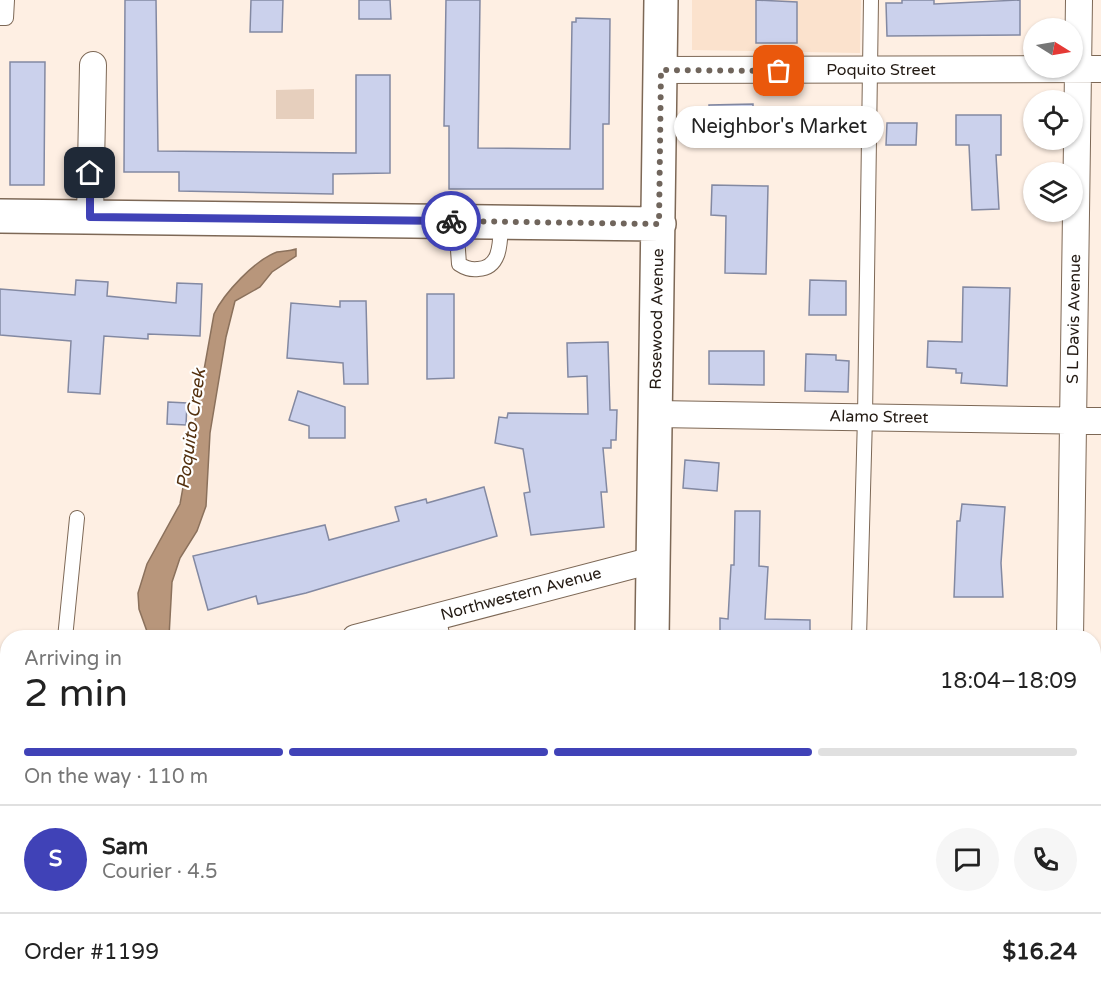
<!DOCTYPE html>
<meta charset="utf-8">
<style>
body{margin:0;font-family:"Varela Round",sans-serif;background:#f6f6f6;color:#222;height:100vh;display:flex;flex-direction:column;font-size:22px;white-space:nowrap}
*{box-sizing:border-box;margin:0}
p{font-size:20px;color:#767676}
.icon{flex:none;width:33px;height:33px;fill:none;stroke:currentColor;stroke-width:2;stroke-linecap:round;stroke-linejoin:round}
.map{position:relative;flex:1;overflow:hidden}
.sheet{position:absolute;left:0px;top:630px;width:1101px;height:374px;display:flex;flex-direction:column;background:#fff;border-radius:24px 24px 0 0;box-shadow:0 2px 4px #0004}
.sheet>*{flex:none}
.needle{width:39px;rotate:101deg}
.buttons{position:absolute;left:1023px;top:18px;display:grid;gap:12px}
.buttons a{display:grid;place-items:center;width:60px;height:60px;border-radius:50%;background:#fff;box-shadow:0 2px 4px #0004;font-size:30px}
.pin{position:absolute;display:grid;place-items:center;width:51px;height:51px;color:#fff;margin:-26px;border-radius:12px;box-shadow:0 3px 9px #0006}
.courier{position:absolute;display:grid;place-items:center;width:60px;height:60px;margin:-30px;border:4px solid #4042b7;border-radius:50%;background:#fff;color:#222;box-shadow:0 2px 8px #0007}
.bubble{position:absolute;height:42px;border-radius:21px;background:#fff;box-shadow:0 2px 4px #0004;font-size:20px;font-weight:600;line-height:42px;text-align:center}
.head em{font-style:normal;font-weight:600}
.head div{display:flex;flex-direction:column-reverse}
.head{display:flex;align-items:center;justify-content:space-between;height:102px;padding:0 24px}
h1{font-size:39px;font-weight:600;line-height:45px}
.bar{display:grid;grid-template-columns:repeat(4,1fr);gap:9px 6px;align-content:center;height:72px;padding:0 24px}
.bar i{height:8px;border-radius:4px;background:#e0e0e0}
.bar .on{background:#4042b7}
.bar p{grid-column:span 4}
.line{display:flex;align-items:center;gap:15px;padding:0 24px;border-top:2px solid #e0e0e0}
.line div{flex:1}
.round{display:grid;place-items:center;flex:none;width:63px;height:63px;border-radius:32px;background:#f6f6f6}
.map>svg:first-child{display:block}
.built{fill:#fbe2cd}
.green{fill:#e6cfbd}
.water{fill:#b8967b;stroke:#8b715c;stroke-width:1.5}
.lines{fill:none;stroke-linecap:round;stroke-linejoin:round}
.stream{stroke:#8b715c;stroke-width:8}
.building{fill:#cbd1ec;stroke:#8389a2;stroke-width:1.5}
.lane-casing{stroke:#7d6856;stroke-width:16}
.street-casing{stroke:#7d6856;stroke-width:28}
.secondary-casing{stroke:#7d6856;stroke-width:36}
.lane{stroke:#fff;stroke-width:14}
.street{stroke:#fff;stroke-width:26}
.secondary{stroke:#fff;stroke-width:33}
.rail{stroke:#6e635a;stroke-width:4.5;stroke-dasharray:8 8;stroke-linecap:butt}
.done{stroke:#70655c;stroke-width:6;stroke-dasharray:0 10.8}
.route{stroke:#4042b7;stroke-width:8}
.labels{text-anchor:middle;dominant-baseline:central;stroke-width:4.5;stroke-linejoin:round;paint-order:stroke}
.street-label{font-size:16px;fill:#231a13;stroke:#fff}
.water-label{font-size:18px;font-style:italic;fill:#54310f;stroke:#fff}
</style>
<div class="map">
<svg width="1101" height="1003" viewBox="0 0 1101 1003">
<rect width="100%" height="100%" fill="#feefe3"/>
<!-- built -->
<path class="built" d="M 692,0 L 861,0 L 860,53 L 692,50 Z"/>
<!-- green -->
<path class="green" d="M 314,89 L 314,119 L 276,119 L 276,90 Z
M 7,743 L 8,996 L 400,996 L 415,1003 L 0,1003 L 0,745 Z"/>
<!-- water -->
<path class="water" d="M 296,249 L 296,256 L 272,272 L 260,287 L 235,301 L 226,337 L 210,433 L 206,506 L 197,531 L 180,558 L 172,582 L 169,637 L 149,637 L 139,609 L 138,593 L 147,564 L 180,504 L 214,314 C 224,293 255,260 277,252 C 283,251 290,251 296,249 Z"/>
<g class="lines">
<!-- stream -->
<path class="stream" d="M 202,996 L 212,1003"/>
</g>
<!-- building -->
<path class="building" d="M 125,0 L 156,0 L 158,151 L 356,153 L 356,75 L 390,75 L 390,173 L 333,174 L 333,194 L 179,191 L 179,172 L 124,172 Z
M 251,0 L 283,0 L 282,32 L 250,32 Z
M 359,0 L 390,0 L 391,19 L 359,19 Z
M 446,0 L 480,0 L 478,148 L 570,149 L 572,22 L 576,22 L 576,18 L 610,19 L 609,124 L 603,124 L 603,189 L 449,189 L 449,126 L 444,126 Z
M 756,0 L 797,2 L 797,43 L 756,43 Z
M 902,0 L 934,0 L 934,4 L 1020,0 L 1020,35 L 887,36 L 886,3 L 902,3 Z
M 10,62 L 45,62 L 44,185 L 10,185 Z
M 753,104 L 753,107 L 848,107 L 847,139 L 765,133 L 710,135 L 709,105 Z
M 956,115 L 1001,115 L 1001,155 L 996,155 L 999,209 L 972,210 L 969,145 L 956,145 Z
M 887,123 L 917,123 L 916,145 L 886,145 Z
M 712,185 L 768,186 L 766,274 L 725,273 L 726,216 L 711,215 Z
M 76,280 L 108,282 L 107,296 L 176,303 L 177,283 L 202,284 L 200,336 L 148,334 L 148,339 L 104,336 L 100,394 L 68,392 L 71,341 L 0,335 L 0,289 L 75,295 Z
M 810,280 L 846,281 L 846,315 L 809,315 Z
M 963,287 L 1010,288 L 1007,386 L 961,383 L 962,373 L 956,373 L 956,369 L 927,367 L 928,341 L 962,342 Z
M 427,294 L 454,294 L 454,378 L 427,379 Z
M 340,301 L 366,301 L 368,384 L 344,384 L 343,363 L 287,358 L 291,303 L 340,307 Z
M 608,342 L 610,410 L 617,410 L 616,440 L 611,440 L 611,448 L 603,448 L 607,492 L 601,492 L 604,527 L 531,535 L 524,493 L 530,492 L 523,449 L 495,443 L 499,417 L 507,418 L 508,413 L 588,414 L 587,376 L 568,377 L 567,343 Z
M 709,351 L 764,351 L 764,385 L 709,384 Z
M 806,354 L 836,355 L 836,360 L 849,361 L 848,392 L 805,391 Z
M 298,391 L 345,407 L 345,438 L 309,438 L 309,426 L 289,420 Z
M 168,402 L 187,403 L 186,425 L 167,424 Z
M 685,460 L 719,463 L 717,491 L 683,488 Z
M 484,487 L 497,536 L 306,593 L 258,604 L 256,596 L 208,610 L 193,556 L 325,525 L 329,540 L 399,521 L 395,507 L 426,499 L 427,503 Z
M 962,504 L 1005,507 L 1001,563 L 1003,597 L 954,597 L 957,521 L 960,521 Z
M 735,511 L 760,511 L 759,566 L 768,567 L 765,619 L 810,620 L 810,638 L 720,638 L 720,618 L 728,619 L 731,565 L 734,565 Z"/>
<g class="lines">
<defs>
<path id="lane" d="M 0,18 L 6,18 L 7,0
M 456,222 L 459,264 C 465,268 471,270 478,269 C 502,268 500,240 501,222
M 438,616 L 443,638
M 65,638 L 77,518
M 859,638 L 865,417 L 871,0
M 856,996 L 856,1003
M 785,1003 L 785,996"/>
<path id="street" d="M 661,70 L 1101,69
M 90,217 L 93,65
M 656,414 L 1101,421
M 355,638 L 653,560
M 1070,638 L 1079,0
M 0,732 L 8,730
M 1094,762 L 1101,763
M 1065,1003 L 1066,996"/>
<path id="secondary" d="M 0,216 L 659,224
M 652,638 L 661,0
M 649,1003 L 649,996"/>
</defs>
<!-- lane casing -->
<use href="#lane" class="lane-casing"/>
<!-- street casing -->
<use href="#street" class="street-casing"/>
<!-- secondary casing -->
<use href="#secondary" class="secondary-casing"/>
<!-- lane -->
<use href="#lane" class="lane"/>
<!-- street -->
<use href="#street" class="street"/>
<!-- secondary -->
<use href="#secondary" class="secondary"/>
<!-- rail -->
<path class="rail" d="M 0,930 L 8,933
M 153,996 L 164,1003"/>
</g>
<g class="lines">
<!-- done -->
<path class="done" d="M 451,221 L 659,224 L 661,70 L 779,71"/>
<!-- route -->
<path class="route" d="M 90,173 L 90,217 L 451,221"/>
</g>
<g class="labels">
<!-- street labels -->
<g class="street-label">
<text x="881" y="70">Poquito Street</text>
<text transform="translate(657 319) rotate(-89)">Rosewood Avenue</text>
<text transform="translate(1074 319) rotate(-89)">S L Davis Avenue</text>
<text transform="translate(879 417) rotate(1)">Alamo Street</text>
<text transform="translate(521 594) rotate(-15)">Northwestern Avenue</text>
</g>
<!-- water labels -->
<g class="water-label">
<text transform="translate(191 429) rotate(-82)">Poquito Creek</text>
</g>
</g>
</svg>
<div class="buttons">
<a><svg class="needle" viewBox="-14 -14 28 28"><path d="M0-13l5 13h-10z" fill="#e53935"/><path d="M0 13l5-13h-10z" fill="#767676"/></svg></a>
<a><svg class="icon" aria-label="locate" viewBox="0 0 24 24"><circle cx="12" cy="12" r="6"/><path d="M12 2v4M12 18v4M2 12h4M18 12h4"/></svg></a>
<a><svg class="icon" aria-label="layers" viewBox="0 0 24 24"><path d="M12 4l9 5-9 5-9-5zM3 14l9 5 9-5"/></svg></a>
</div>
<div class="pin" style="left:779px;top:71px;background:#ea580c"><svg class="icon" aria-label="bag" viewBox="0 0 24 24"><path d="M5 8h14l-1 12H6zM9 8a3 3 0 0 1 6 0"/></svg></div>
<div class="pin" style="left:90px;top:173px;background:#1f2937"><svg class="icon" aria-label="home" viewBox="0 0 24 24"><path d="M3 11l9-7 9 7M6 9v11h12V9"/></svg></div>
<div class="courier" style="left:451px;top:221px"><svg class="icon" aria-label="bike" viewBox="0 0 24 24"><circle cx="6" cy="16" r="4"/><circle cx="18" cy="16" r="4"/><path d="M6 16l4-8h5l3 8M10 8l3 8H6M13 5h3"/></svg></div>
<div class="bubble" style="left:674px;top:106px;width:210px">Neighbor's Market</div>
<section class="sheet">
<div class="head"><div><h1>2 min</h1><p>Arriving in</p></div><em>18:04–18:09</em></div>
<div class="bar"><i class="on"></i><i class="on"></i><i class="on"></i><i></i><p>On the way · 110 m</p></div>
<div class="line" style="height:108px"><b class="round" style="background:#4042b7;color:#fff">S</b><div><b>Sam</b><p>Courier · 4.5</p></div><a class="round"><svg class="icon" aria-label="chat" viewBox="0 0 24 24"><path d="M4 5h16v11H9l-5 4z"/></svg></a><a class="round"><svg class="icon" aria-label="phone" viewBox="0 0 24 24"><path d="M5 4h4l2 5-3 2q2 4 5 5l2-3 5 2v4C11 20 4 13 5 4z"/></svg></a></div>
<div class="line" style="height:78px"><div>Order #1199</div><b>$16.24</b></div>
</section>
</div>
